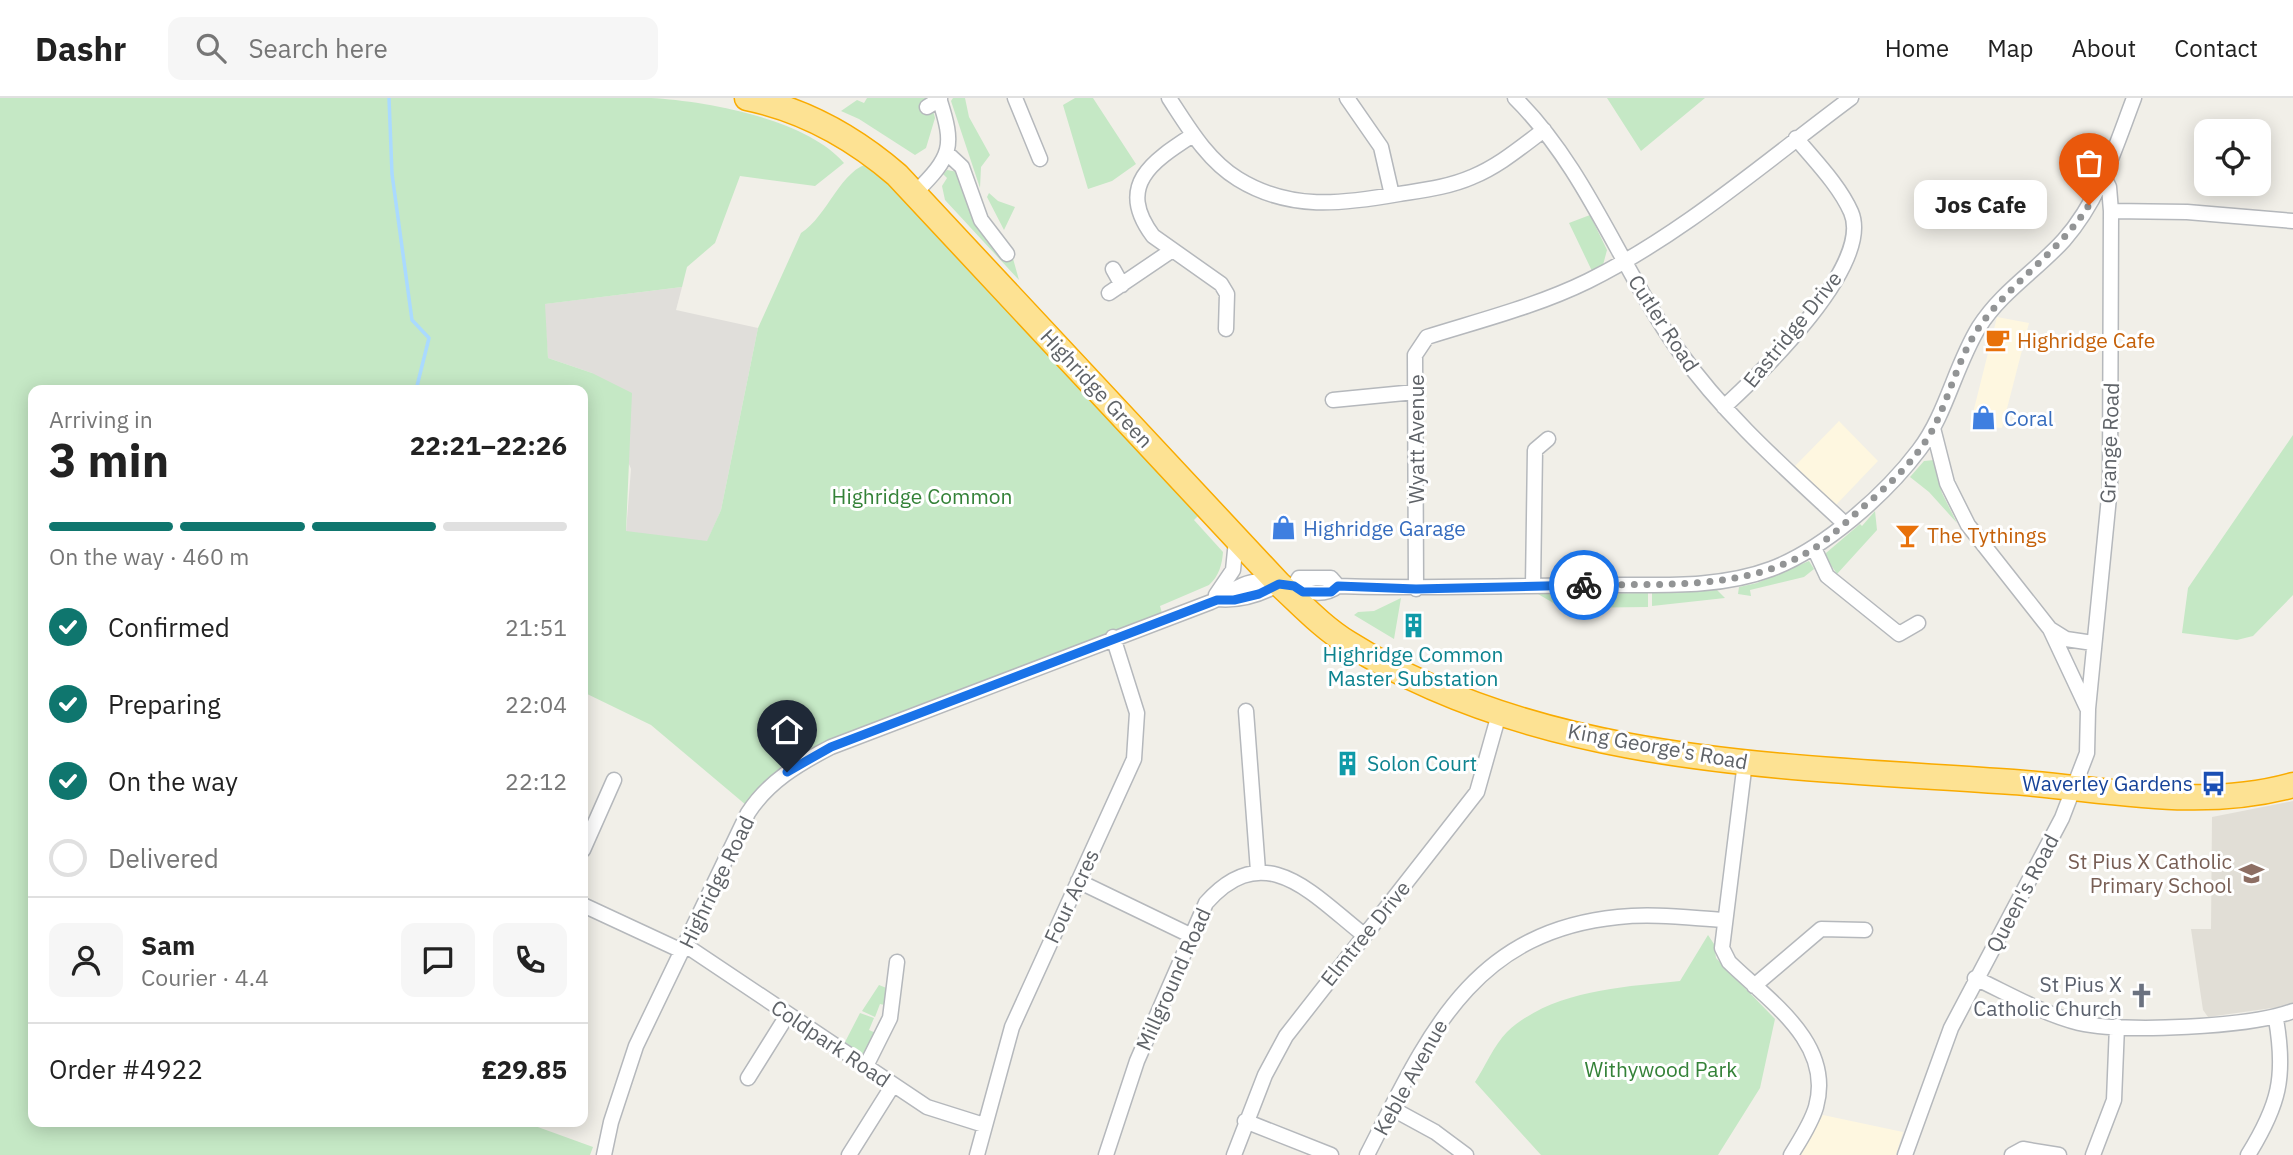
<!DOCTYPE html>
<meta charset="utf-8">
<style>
body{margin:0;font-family:"IBM Plex Sans",sans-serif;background:#f6f6f6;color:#222;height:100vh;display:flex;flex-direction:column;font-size:26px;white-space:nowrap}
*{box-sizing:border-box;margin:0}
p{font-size:23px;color:#767676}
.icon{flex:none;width:38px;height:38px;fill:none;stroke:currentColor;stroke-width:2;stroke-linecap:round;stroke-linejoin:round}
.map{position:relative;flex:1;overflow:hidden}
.details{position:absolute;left:28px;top:287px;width:560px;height:742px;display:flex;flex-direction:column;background:#fff;border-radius:14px;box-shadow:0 4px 18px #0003}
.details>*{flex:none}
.controls{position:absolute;left:2194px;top:21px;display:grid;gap:14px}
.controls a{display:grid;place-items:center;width:77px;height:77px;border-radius:14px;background:#fff;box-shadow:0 4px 18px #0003;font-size:35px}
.pin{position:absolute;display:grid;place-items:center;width:60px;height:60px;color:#fff;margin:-72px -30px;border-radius:50% 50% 50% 0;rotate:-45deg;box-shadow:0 0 7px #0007}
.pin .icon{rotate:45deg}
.courier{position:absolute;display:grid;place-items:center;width:70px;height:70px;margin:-35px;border:5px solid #1a73e8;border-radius:50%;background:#fff;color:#222;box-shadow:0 2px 9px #0007}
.bubble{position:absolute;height:49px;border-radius:14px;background:#fff;box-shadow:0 4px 18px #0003;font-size:23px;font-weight:700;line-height:49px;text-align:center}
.overview em{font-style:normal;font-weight:700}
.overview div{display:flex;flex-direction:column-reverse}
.overview{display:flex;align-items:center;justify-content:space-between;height:119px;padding:0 21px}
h1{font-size:46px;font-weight:700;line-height:52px}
.bar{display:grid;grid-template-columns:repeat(4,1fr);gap:10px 7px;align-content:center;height:84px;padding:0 21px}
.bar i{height:9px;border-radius:5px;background:#e0e0e0}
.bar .on{background:#0f766e}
.bar p{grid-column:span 4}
.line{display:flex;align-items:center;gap:18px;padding:0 21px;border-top:2px solid #e0e0e0}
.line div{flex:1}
.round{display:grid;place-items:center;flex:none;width:74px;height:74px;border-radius:14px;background:#f6f6f6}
ol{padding:0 21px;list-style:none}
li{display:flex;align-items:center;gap:21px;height:77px}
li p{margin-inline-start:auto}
li .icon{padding:7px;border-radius:50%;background:#0f766e;color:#fff;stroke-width:4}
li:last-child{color:#767676}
li i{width:38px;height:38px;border:4px solid #e0e0e0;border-radius:50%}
header{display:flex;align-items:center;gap:42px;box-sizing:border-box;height:98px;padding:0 35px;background:#fff;border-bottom:2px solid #e0e0e0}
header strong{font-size:33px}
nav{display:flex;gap:38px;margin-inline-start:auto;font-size:24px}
.search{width:490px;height:63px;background:#f6f6f6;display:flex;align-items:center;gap:18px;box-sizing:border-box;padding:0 24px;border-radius:14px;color:#767676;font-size:26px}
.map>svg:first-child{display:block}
.commercial{fill:#fef7e0}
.industrial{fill:#e0deda}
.education{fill:#e1ded6}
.green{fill:#c5e8c5}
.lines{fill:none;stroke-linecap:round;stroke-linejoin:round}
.stream{stroke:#aadaff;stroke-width:3.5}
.street-casing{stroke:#b5b8bc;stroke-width:17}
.highway-casing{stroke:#f9ab00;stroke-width:27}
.street{stroke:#fff;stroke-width:14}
.highway{stroke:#fde293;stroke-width:24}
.done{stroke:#929495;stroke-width:7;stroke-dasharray:0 12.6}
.route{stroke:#1a73e8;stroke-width:9}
.labels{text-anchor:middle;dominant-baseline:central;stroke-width:6;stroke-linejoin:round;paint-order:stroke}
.street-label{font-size:21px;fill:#5f6368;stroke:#fff}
.food-label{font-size:21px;fill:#c56008;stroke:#fff;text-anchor:start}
.shop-label{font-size:21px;fill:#366cbe;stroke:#fff;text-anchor:start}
.park-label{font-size:21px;fill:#348238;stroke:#fff}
.culture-label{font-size:21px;fill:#0d838f;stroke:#fff}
.transit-label{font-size:21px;fill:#164399;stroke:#fff;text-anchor:end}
.education-label{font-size:21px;fill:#785e54;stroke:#fff;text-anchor:end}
.worship-label{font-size:21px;fill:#5b616d;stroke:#fff;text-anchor:end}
</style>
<header>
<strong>Dashr</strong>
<div class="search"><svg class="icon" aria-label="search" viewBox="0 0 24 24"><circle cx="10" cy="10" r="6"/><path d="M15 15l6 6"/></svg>Search here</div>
<nav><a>Home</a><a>Map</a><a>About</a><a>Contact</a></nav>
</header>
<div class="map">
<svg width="2293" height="1057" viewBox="0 0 2293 1057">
<rect width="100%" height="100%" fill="#f1efe8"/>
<!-- commercial -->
<path class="commercial" d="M 1997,219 L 2029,225 L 2002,330 L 1970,327 Z
M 1839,323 L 1878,363 L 1836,407 L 1795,368 Z
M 1823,1017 L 1903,1034 L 1896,1057 L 1799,1057 Z"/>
<!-- industrial -->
<path class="industrial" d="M 682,189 L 676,212 L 758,230 L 721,412 L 707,444 L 626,434 L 631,371 L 592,275 L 548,260 L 544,206 Z"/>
<!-- education -->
<path class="education" d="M 2293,703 L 2293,907 L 2208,919 L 2203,912 L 2191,831 L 2211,831 L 2212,719 Z"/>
<!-- green -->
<path class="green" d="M 0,0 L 651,0 C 706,3 807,21 844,65 L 815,88 L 740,78 L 715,145 L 687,169 L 682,189 L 545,206 L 548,260 L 592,275 L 632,295 L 626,433 L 707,443 L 721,412 L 758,230 L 801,135 C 828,118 841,70 871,65 L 1184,395 L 1198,418 L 1194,422 L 1223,454 C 1222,467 1219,478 1209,487 L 1160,508 L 1162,515 L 831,641 C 798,658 769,677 746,707 L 651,627 L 583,594 L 583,292 L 33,292 L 33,1024 L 524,1024 L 593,1049 L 590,1057 L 0,1057 Z
M 867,0 L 930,0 L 935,20 L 926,50 L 915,57 L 859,21 L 841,13 L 857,2 L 864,5 Z
M 953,0 L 965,0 L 969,19 L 990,57 L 981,69 L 980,90 L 951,3 Z
M 1075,0 L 1093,0 L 1136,66 L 1112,83 L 1088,91 L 1063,7 Z
M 1607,0 L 1705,0 L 1641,53 Z
M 947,72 L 958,74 L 1012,157 L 1019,182 L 945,102 L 942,88 L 947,80 L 943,76 Z
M 989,95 L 998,103 L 1015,109 L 1004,132 L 987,99 Z
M 1590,117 L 1607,152 L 1603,167 L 1592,173 L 1569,125 Z
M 2293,337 L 2293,497 L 2253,538 L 2237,542 L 2182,535 L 2188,490 Z
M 1934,362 L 1942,395 L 1957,425 L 1929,394 L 1910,379 L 1924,363 Z
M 1875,413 L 1877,432 L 1837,476 L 1826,460 L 1826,455 L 1860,426 L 1862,428 Z
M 1809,463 L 1814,471 L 1804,479 L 1750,492 L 1751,498 L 1738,496 L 1739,489 L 1757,485 Z
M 1717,492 L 1725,500 L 1652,508 L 1652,495 Z
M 1648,495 L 1648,509 L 1562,510 L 1538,496 Z
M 1401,500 L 1394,541 L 1354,517 L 1358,514 L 1374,513 Z
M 1708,837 L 1714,846 L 1716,860 L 1775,921 L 1760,990 L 1718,1057 L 1541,1057 L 1475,984 C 1485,969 1494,947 1507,934 C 1552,892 1623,889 1680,883 Z
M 879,887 L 889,891 L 889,908 L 880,906 L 875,919 L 862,913 Z
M 860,915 L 874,920 L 869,932 L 878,936 L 864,958 L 845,944 Z"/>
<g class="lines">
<!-- stream -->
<path class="stream" d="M 389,0 L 392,76 L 412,222 L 429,240 L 416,292"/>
<defs>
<path id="street" d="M 1015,0 L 1040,61
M 1169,0 C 1188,29 1207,62 1238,81 C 1290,113 1342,106 1399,96 C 1424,92 1449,89 1472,79 C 1499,68 1521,49 1544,32
M 1347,0 L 1381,49 L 1392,97
M 1515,0 C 1587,71 1621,172 1679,253 C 1726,319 1786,371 1844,425
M 927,9 L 940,1
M 1193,37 C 1153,63 1115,87 1153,138 L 1221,186 L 1227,196 L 1226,231
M 947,55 L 962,69 L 981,122 L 1007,156
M 915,95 C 952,58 955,49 939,0
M 2111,113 L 2187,114 L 2293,123
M 1113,171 L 1122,187
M 1109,195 L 1171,153
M 1333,302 L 1415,294
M 1724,309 C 1760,276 1874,167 1851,114 C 1839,87 1815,63 1796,40
M 1933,330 L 1947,385 L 1968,427 L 2050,531 L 2066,541 L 2093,545
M 1814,450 L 1827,478 L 1899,536 L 1918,525
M 1294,488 L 1299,480 L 1331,480 L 1338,488
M 1533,488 L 1535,352 L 1548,341
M 1416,491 L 1415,257 L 1427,239 C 1481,222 1537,208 1588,183 C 1683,136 1766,63 1851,0
M 1216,497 L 1233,472 L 1236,443
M 1217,501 C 1239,503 1260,497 1279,486
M 2088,611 L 2110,389 L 2111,113 L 2109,89 L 2104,79
M 1246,613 L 1258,773
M 1745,664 L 1722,850 L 1729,864 C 1769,903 1834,945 1816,1009 C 1811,1026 1800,1042 1791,1057
M 583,752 L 614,682
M 1078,783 L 1192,838
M 583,807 L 682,853
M 685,847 L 927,1009 L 984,1027
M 1975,880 C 2009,896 2043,916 2079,925 C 2124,935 2251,929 2293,913
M 1754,888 L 1821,831 L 1865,832
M 866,968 L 890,920 L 897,864
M 748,980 L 788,916
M 1391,1010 L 1435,1034 L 1466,1057
M 1245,1023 L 1331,1057
M 604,1057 L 611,1024 L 636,948 L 748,715 C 768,684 798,666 831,649 L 1211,504 C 1228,497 1240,484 1260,483 C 1287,482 1315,506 1338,488 C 1423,491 1508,488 1593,487 C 1652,486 1715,492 1771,471 C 1824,451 1885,397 1919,352 C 1946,317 1955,268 1979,229 C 2001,194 2037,172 2064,142 C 2100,101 2115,50 2134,0
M 849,1057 L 893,987
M 977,1057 L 1012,929 L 1134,661 L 1137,615 L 1113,539
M 1106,1057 L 1137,963 L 1206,805 C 1265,738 1313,797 1364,837
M 1234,1057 L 1265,977 L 1286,938 L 1477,694 L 1499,616
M 1367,1057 C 1427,940 1470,834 1618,819 C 1653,815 1690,820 1724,822
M 1905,1057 L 1951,930 L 2062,720 L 2087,655 L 2088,612 L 2050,531
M 2012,1057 L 2023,1051 L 2059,1057
M 2093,1057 L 2114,1002 L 2117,928
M 2248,1057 C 2279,1007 2286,979 2276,921"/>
<path id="highway" d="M 747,0 C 805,12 853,39 897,77 L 1279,486 C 1301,506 1322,529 1348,545 C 1544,668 1789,668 2013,684 C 2107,691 2200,713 2293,687"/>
</defs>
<!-- street casing -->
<use href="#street" class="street-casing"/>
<!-- highway casing -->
<use href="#highway" class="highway-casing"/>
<!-- street -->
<use href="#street" class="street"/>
<!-- highway -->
<use href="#highway" class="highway"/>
</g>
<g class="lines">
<!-- done -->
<path class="done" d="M 1584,487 C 1661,485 1745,494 1813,451 C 1830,440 1846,424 1862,410 C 1888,388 1916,362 1933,331 C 1951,296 1958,258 1982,225 C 2014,182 2060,153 2089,107"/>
<!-- route -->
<path class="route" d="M 787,674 L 831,649 L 1217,502 L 1234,502 L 1259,496 L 1279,486 L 1294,488 L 1303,494 L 1331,494 L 1338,488 L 1416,491 L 1584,487"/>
</g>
<!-- icons -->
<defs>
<symbol id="cafe-bare" viewBox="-9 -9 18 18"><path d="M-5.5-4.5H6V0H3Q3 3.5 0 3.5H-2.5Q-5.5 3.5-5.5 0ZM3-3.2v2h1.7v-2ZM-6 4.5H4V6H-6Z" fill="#e8710a" stroke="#fff" stroke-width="2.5" paint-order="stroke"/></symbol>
<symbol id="shop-bare" viewBox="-9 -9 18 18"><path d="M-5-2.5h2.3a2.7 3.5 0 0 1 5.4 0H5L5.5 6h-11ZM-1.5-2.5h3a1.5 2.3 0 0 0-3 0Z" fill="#3f7fe0" stroke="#fff" stroke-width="2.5" paint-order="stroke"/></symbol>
<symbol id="bar-bare" viewBox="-9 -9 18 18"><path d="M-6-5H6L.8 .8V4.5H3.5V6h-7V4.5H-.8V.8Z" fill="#e8710a" stroke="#fff" stroke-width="2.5" paint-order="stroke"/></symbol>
<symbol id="building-bare" viewBox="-9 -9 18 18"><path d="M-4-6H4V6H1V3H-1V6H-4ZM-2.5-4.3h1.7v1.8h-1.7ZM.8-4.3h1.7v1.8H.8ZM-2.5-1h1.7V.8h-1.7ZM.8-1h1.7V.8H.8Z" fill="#0f9aa8" stroke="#fff" stroke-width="2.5" paint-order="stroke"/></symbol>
<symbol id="bus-bare" viewBox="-9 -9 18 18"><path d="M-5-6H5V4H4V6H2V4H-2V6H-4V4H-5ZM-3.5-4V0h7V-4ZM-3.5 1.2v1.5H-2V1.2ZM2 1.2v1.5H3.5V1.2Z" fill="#1a4fb4" stroke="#fff" stroke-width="2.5" paint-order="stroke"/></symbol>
<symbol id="school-bare" viewBox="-9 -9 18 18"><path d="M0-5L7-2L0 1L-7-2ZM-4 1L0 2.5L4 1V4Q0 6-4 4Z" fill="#8d6e63" stroke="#fff" stroke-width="2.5" paint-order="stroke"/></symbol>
<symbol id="church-bare" viewBox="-9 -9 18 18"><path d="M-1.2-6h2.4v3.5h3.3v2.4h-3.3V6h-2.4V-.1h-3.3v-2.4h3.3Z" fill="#6b7280" stroke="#fff" stroke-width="2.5" paint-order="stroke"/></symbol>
</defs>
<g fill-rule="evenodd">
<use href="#cafe-bare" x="1980" y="224" width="35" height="35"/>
<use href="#shop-bare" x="1966" y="302" width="35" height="35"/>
<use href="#shop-bare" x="1266" y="412" width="35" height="35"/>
<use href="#bar-bare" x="1890" y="420" width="35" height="35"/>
<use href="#building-bare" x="1396" y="510" width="35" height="35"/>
<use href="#building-bare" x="1330" y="648" width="35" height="35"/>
<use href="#bus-bare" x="2196" y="668" width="35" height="35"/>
<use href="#school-bare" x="2234" y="758" width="35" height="35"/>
<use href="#church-bare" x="2124" y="880" width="35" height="35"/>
</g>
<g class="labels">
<!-- street labels -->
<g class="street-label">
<text transform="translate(1664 225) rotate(57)">Cutler Road</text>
<text transform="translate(1792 231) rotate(-51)">Eastridge Drive</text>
<text transform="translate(1097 290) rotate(47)">Highridge Green</text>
<text transform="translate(1416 341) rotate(-90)">Wyatt Avenue</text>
<text transform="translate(2109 345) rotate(-88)">Grange Road</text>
<text transform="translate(1658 648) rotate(10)">King George's Road</text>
<text transform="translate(716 784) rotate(-64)">Highridge Road</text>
<text transform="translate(2022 795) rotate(-62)">Queen's Road</text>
<text transform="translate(1071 798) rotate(-65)">Four Acres</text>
<text transform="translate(1365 835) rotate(-51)">Elmtree Drive</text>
<text transform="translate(1173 881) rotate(-66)">Millground Road</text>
<text transform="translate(831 945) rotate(34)">Coldpark Road</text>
<text transform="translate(1410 979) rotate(-61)">Keble Avenue</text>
</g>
<!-- food labels -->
<g class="food-label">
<text x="2017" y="242">Highridge Cafe</text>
<text x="1927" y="437">The Tythings</text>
</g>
<!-- shop labels -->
<g class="shop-label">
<text x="2004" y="320">Coral</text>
<text x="1303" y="430">Highridge Garage</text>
</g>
<!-- park labels -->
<g class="park-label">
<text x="922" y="398">Highridge Common</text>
<text x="1661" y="971">Withywood Park</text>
</g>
<!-- culture labels -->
<g class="culture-label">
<text x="1413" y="556">Highridge Common<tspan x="1413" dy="24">Master Substation</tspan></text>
<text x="1367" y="665" text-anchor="start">Solon Court</text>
</g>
<!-- transit labels -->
<g class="transit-label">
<text x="2193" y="685">Waverley Gardens</text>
</g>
<!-- education labels -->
<g class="education-label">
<text x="2232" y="763">St Pius X Catholic<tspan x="2232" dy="24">Primary School</tspan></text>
</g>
<!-- worship labels -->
<g class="worship-label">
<text x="2122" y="886">St Pius X<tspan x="2122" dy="24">Catholic Church</tspan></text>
</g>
</g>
</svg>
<div class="controls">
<a><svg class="icon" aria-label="locate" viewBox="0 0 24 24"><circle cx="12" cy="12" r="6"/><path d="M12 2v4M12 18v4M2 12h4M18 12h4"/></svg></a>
</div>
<div class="pin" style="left:2089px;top:107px;background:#ea580c"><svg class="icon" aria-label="bag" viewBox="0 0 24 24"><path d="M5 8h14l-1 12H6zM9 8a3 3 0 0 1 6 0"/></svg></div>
<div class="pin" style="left:787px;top:674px;background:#1f2937"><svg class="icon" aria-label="home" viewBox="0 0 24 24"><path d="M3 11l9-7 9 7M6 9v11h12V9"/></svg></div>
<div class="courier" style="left:1584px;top:487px"><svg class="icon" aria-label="bike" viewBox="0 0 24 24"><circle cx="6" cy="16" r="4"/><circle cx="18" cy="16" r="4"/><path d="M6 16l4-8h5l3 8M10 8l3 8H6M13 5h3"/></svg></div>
<div class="bubble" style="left:1914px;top:82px;width:133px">Jos Cafe</div>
<section class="details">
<div class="overview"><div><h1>3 min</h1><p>Arriving in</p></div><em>22:21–22:26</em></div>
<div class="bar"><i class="on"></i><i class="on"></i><i class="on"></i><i></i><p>On the way · 460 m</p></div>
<ol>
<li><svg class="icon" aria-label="check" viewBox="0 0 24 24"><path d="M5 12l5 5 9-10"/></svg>Confirmed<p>21:51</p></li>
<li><svg class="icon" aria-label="check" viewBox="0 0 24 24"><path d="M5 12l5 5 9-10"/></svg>Preparing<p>22:04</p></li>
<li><svg class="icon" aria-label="check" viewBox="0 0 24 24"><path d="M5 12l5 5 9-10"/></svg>On the way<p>22:12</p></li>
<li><i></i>Delivered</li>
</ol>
<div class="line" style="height:126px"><a class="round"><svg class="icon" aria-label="person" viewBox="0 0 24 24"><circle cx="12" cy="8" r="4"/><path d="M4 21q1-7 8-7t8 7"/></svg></a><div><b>Sam</b><p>Courier · 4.4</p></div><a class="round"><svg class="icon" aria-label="chat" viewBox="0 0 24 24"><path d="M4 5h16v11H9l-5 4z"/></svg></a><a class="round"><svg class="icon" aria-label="phone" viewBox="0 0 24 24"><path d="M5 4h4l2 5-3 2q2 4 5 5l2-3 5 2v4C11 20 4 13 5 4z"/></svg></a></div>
<div class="line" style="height:91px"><div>Order #4922</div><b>£29.85</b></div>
</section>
</div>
